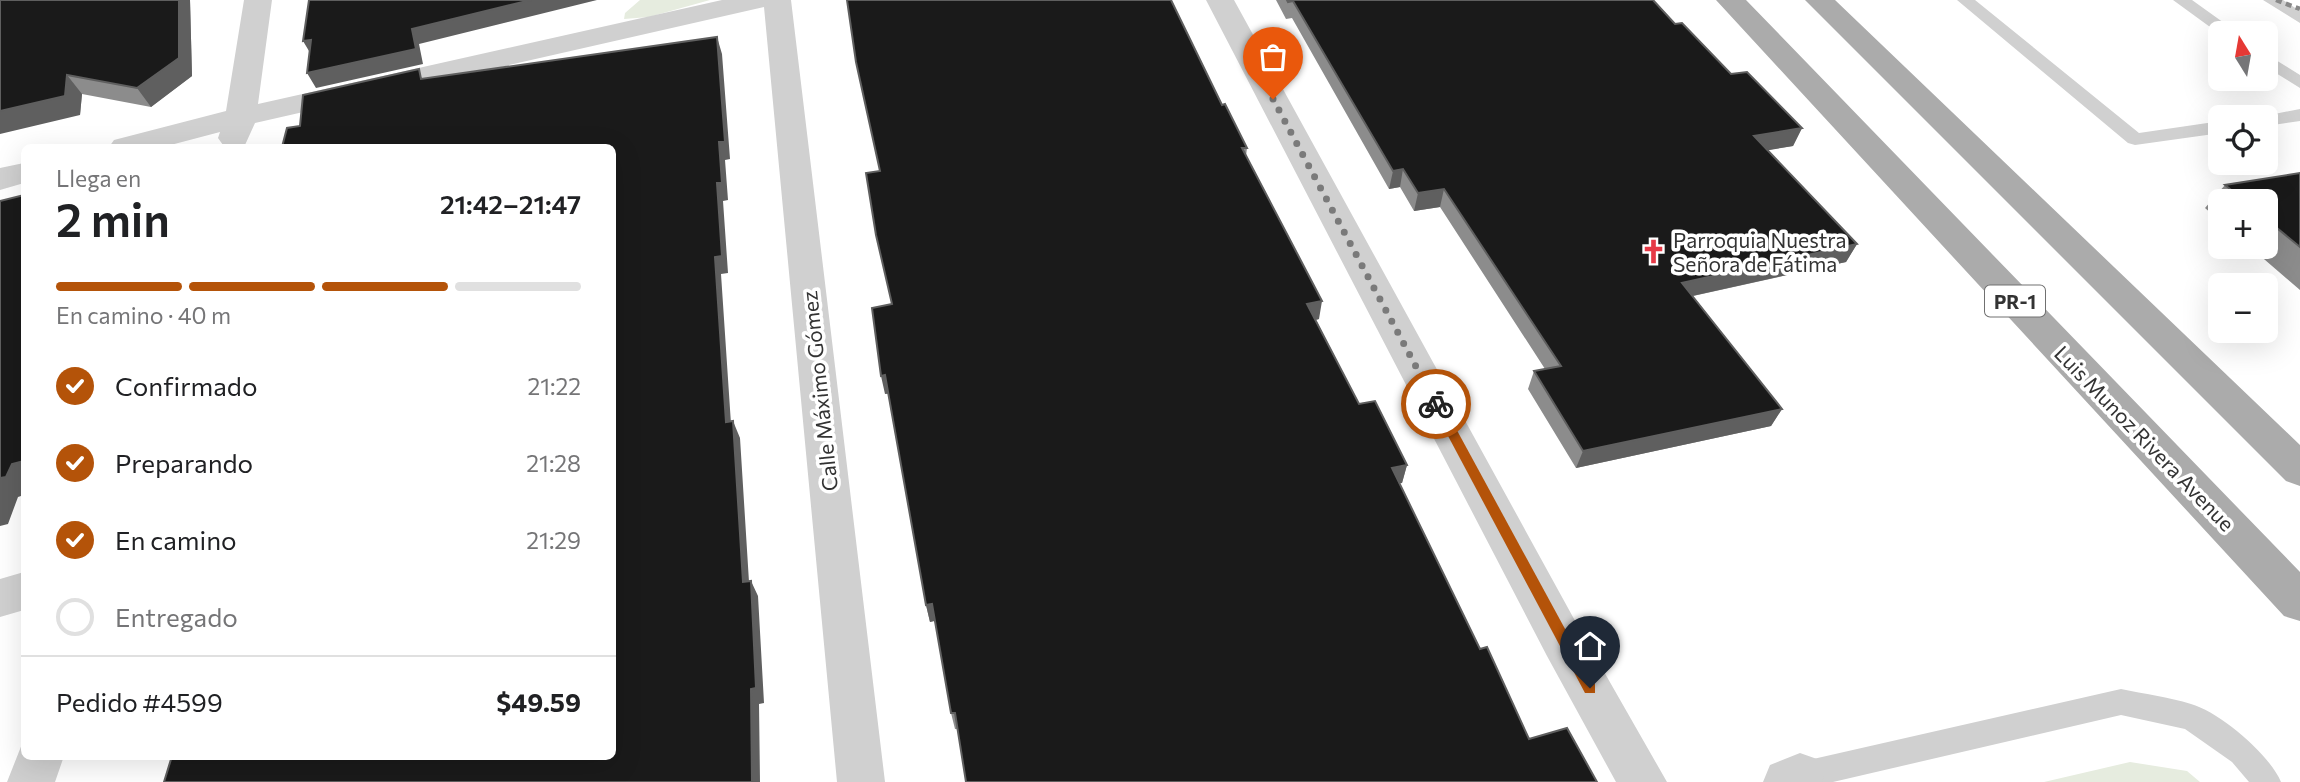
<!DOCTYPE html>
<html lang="es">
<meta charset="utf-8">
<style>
body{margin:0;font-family:Commissioner,sans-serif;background:#f6f6f6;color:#202124;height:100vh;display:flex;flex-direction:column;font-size:26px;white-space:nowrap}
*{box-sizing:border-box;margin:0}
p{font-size:23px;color:#757577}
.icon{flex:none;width:38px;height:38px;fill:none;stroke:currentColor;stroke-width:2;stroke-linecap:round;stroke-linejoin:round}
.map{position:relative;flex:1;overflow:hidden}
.drawer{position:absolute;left:21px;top:144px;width:595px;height:616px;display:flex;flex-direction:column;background:#fff;border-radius:10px;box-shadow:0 7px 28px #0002}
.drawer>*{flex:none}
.needle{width:46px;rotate:349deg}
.tools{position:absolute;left:2208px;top:21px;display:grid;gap:14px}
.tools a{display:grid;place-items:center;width:70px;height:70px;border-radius:10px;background:#fff;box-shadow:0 7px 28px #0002;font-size:35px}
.pin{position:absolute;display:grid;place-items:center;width:60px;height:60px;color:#fff;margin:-72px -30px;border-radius:50% 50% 50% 0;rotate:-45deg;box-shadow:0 0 7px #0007}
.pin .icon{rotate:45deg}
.courier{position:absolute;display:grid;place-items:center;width:70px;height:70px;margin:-35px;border:5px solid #b45309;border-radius:50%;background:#fff;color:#222;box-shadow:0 2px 9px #0007}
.head em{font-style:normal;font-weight:600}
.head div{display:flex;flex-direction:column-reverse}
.head{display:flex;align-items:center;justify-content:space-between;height:119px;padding:0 35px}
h1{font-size:46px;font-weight:600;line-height:52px}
.bar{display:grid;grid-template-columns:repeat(4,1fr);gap:10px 7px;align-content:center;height:84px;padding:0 35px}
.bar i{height:9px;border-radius:5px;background:#e0e0e0}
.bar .on{background:#b45309}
.bar p{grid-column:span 4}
.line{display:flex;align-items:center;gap:18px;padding:0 35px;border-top:2px solid #e0e0e0}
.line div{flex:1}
ol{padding:0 35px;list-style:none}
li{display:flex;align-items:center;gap:21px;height:77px}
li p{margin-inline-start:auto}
li .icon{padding:7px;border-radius:50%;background:#b45309;color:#fff;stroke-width:4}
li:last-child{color:#757577}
li i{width:38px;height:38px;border:4px solid #e0e0e0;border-radius:50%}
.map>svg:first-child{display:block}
.green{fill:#e6ecdf}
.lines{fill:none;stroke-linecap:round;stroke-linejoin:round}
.service{fill:#d0d0d0;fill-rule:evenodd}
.minor{fill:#d0d0d0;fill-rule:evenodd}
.primary{fill:#ababab;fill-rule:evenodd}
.rail{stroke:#888;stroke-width:4.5;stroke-dasharray:6 4.5;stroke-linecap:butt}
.wall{fill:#8c8c8c}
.shaded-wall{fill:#5f5f5f}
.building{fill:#1a1a1a;stroke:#5f5f5f;stroke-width:2}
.route{fill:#b45309}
.done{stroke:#7a7a7a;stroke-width:7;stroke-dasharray:0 12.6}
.labels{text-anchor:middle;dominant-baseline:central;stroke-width:7;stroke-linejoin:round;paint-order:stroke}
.shield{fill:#fff;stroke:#707070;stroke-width:2}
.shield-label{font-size:19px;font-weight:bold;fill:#333}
.poi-label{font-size:21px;fill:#333;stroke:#fff;text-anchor:start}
.street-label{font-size:21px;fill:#333;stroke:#fff}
</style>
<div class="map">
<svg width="2300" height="782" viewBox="0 0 2300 782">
<rect width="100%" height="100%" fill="#fff"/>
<!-- green -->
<path class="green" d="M 640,0 L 710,0 L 649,17 L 624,19 L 625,13 Z
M 2130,762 L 2187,771 L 2200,782 L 2044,782 Z"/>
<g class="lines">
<!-- service -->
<path class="service" d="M 1957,0 L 1975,0 L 2139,133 L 2221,121 L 2221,133 L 2135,145 L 2128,143 Z
M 2173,0 L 2192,0 L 2238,33 L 2221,35 Z
M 2263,0 L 2283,0 L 2300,11 L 2300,23 Z
M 2266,54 L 2300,75 L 2300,88 L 2266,67 Z
M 2300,109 L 2300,121 L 2266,126 L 2266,117 L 2259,117 Z
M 2121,689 C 2144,694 2169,697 2191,704 C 2220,712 2270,755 2281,782 L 2249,782 L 2232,762 L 2185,729 L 2121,715 L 1833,782 L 1788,782 L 1786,776 L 1790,766 L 1800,762 Z"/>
<!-- minor -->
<path class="minor" d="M 244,0 L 272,0 L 258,104 L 722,0 L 791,0 L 885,782 L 837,782 L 764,7 L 255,123 L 245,145 L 223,145 L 218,138 L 220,132 L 163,147 L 109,147 L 114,140 L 226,111 Z
M 1206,0 L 1234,0 L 1579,628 L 1667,782 L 1616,782 L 1547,656 Z
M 24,163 L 24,183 L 0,190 L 0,168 Z
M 24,572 L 24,610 L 0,617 L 0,579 Z
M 24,739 L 24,756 L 64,756 L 55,782 L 7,782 Z
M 1800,753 L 1817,759 L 1824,776 L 1822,782 L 1763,782 L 1770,765 Z"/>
<!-- primary -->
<path class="primary" d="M 1716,0 L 1746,0 L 2300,572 L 2300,621 L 2284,616 Z
M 1805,0 L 1835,0 L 2300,445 L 2300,486 L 2286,481 Z"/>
<!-- rail -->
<path class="rail" d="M 2276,0 L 2300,9"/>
</g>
<!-- wall -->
<path class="wall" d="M 0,0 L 190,0 L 192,76 L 151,107 L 82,94 L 80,115 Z
M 1276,0 L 1653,0 L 1675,24 L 1731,74 L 1802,128 L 1793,146 L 1767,150 L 1857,244 L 1846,262 L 1693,296 L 1782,409 L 1771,426 L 1576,468 L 1528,389 L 1534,371 L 1545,369 L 1440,207 L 1414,211 L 1400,187 L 1389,189 L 1292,18 L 1286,19 Z
M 1222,105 L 1247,148 L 1246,156 L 1319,319 L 1316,320 L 1359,404 L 1407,465 L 1402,483 L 1399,483 L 1480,649 L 1529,739 L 1597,782 L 955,729 L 951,713 L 935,621 L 930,622 L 926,605 L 888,394 L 885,394 L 892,304 L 880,171 Z
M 2300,173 L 2300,290 L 2250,247 L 2266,247 L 2266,201 L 2221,201 L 2221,222 L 2205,208 L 2225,185 Z"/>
<!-- shaded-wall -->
<path class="shaded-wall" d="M 179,0 L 190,0 L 192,76 L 151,107 L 137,88 Z
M 531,0 L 597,0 L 419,44 L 423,64 L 316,88 L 307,73 L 412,29 Z
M 717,37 L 722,54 L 730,159 L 725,160 L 728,200 L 723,201 L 728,273 L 721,274 L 732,439 L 726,422 L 715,257 L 717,183 L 719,142 Z
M 311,40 L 312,56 L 303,41 Z
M 67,75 L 82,94 L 80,115 L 0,134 L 0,111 Z
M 1802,128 L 1793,146 L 1746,154 L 1754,136 Z
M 1403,169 L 1400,187 L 1389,189 L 1393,171 Z
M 1444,189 L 1440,207 L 1414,211 L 1418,193 Z
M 1857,244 L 1846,262 L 1674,300 L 1682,283 Z
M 1322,301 L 1319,319 L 1305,322 L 1307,304 Z
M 885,375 L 889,393 L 885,394 L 881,376 Z
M 1782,409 L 1771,426 L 1576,468 L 1583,451 Z
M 733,421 L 740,438 L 750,598 L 743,582 Z
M 24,461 L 24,495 L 18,497 L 8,524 L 0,526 L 0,478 L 12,464 Z
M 1407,465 L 1402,483 L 1387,486 L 1392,468 Z
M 751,581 L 758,596 L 764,703 L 759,704 L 760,782 L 752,782 Z
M 932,604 L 937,620 L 930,622 L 926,605 Z"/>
<!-- building -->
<path class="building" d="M 0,0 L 179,0 L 179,58 L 137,88 L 67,75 L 65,96 L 0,111 Z
M 309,0 L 531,0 L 412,29 L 416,49 L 307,73 L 311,40 L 303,41 Z
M 847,0 L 1171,0 L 1222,105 L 1225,104 L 1247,148 L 1242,148 L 1322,301 L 1307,304 L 1359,404 L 1375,401 L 1407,465 L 1392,468 L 1480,649 L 1487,647 L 1529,739 L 1567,728 L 1597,782 L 966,782 L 955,713 L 951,713 L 932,604 L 926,605 L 885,375 L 881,376 L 872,308 L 892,304 L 876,235 L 866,173 L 880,171 L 856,62 Z
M 1287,0 L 1653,0 L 1675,24 L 1682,23 L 1731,74 L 1747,72 L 1802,128 L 1754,136 L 1857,244 L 1682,283 L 1782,409 L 1583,451 L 1534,371 L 1561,366 L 1444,189 L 1418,193 L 1403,169 L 1393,171 L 1293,1 L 1288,2 Z
M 717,37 L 725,142 L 719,142 L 722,183 L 717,183 L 722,256 L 715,257 L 726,422 L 733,421 L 743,582 L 751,581 L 756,688 L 751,689 L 752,782 L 164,782 L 172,756 L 612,756 L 612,147 L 282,147 L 287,128 L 300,126 L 303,95 L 419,69 L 421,79 Z
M 2300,173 L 2300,247 L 2266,219 L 2266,201 L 2245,201 L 2225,185 Z
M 24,195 L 24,461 L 12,464 L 6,477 L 0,478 L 0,201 Z"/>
<!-- route -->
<path class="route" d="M 1436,400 L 1441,401 L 1595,684 L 1595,693 L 1585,693 L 1431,404 Z"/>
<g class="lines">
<!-- done -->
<path class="done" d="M 1273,99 L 1436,404"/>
</g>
<!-- icons -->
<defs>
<symbol id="church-bare" viewBox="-9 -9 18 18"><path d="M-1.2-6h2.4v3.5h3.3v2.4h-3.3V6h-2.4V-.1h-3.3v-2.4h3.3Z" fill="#e63946" stroke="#fff" stroke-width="2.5" paint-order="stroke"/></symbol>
</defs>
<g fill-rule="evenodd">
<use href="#church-bare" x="1636" y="234" width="35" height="35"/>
</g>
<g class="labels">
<!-- shield labels -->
<rect class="shield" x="1985" y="285.5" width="60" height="31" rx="5"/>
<g class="shield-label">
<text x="2015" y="301">PR-1</text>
</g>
<!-- poi labels -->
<g class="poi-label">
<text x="1673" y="239">Parroquia Nuestra<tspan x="1673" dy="24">Señora de Fátima</tspan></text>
</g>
<!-- street labels -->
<g class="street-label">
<text transform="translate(819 391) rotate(-96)">Calle Máximo Gómez</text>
<text transform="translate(2145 438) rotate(46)">Luis Munoz Rivera Avenue</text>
</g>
</g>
</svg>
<div class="tools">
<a><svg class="needle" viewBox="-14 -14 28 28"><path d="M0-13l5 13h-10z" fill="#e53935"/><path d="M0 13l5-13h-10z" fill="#757577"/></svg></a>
<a><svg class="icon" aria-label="locate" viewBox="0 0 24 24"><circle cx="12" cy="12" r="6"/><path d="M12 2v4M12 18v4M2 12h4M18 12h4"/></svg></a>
<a>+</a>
<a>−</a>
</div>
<div class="pin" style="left:1273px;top:99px;background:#ea580c"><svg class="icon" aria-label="bag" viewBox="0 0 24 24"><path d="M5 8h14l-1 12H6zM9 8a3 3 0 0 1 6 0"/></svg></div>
<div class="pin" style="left:1590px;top:688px;background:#1f2937"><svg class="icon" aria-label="home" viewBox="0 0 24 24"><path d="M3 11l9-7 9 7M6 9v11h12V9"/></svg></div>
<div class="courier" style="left:1436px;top:404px"><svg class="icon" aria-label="bike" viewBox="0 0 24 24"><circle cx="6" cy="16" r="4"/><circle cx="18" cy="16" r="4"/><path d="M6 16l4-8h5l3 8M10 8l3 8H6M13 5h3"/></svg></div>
<section class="drawer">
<div class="head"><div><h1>2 min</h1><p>Llega en</p></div><em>21:42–21:47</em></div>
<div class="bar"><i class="on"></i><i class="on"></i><i class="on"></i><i></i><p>En camino · 40 m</p></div>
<ol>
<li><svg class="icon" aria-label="check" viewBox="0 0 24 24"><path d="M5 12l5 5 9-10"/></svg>Confirmado<p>21:22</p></li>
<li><svg class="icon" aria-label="check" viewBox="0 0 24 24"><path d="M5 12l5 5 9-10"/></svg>Preparando<p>21:28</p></li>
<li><svg class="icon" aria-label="check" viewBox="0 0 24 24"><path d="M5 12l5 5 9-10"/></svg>En camino<p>21:29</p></li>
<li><i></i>Entregado</li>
</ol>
<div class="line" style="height:91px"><div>Pedido #4599</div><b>$49.59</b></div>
</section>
</div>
